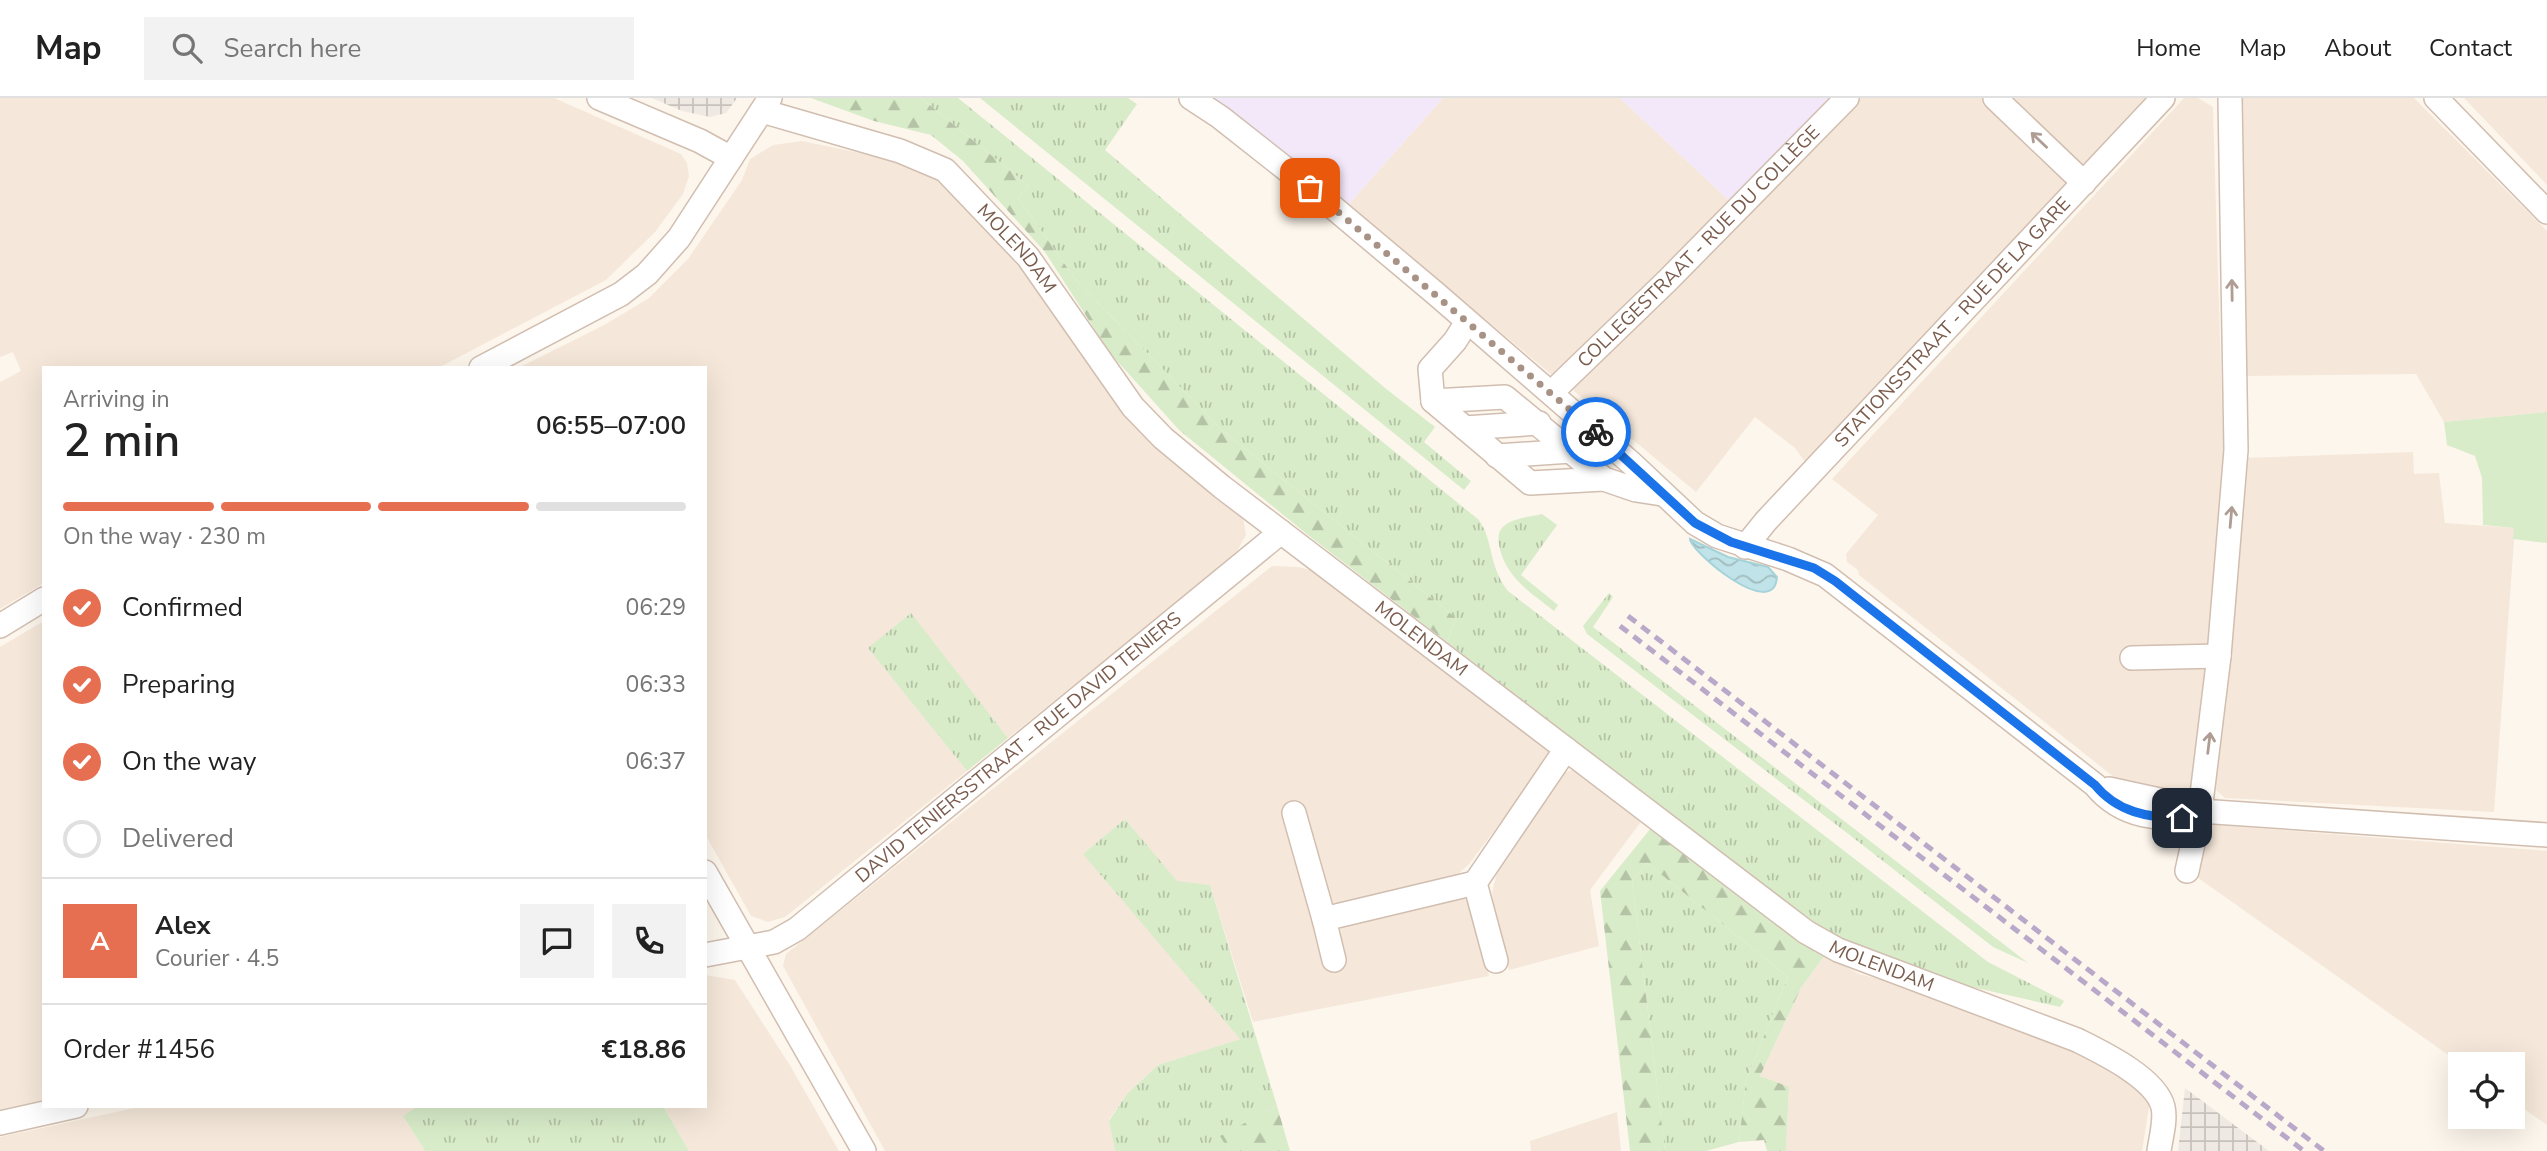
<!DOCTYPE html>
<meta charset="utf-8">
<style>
body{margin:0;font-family:"Nunito Sans",sans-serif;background:#f2f2f2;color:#222;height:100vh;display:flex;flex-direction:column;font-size:26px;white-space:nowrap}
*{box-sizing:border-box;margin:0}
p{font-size:23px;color:#767676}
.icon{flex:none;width:38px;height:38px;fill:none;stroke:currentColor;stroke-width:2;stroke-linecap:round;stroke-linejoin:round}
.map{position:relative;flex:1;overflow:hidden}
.sheet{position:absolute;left:42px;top:268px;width:665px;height:742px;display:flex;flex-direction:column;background:#fff;border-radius:0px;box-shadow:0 7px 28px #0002}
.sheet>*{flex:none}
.buttons{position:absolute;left:2448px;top:954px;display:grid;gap:14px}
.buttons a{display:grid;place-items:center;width:77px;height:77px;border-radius:0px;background:#fff;box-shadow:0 7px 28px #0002;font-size:35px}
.pin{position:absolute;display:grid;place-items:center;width:60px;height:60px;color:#fff;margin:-30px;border-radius:14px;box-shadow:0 4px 10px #0006}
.courier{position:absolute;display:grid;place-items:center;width:70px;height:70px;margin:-35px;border:5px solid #1a73e8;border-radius:50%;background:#fff;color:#222;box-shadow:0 2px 9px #0007}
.headline em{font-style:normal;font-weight:600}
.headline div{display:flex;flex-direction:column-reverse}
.headline{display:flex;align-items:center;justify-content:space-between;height:119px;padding:0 21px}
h1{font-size:46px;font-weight:600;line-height:52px}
.bar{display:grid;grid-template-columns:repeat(4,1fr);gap:10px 7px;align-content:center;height:84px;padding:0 21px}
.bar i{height:9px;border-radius:5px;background:#e0e0e0}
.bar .selected{background:#e76f51}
.bar p{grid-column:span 4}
.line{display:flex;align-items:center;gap:18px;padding:0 21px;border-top:2px solid #e0e0e0}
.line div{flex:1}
.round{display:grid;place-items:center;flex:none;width:74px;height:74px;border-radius:0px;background:#f2f2f2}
ol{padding:0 21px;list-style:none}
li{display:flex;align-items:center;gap:21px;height:77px}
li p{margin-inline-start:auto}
li .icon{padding:7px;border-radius:50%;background:#e76f51;color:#fff;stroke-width:4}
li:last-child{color:#767676}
li i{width:38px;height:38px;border:4px solid #e0e0e0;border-radius:50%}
header{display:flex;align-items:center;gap:42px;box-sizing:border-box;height:98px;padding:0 35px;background:#fff;border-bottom:2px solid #e0e0e0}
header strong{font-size:33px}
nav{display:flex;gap:38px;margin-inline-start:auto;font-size:24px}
.search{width:490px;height:63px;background:#f2f2f2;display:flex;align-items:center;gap:18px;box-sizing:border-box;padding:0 24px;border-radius:0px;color:#767676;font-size:26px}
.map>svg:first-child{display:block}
.residential{fill:#f5e8da}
.industrial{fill:url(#industrial-grid)}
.education{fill:#f3e8fa}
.grass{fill:url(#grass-tufts)}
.forest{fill:url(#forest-firs)}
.park{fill:#d8ecc9}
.water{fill:url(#water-waves);stroke:#a5d3da;stroke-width:2}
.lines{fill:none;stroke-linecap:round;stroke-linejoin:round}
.minor-casing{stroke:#d1beb0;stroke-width:26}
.minor{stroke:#fff;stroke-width:23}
.rail{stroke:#b9a8c9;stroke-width:5;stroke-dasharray:10 7;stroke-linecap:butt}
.oneway{stroke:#af9d94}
.done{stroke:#a89285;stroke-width:7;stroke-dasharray:0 12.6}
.route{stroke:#1a73e8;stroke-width:9}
.labels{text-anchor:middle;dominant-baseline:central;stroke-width:5;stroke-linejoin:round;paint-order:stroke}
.street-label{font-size:19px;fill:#7a5c4d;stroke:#fffaf3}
</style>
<header>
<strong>Map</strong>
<div class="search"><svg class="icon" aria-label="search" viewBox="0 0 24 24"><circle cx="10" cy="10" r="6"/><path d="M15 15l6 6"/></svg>Search here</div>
<nav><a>Home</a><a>Map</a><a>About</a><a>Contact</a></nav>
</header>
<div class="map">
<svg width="2547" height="1053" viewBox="0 0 2547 1053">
<defs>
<pattern id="industrial-grid" width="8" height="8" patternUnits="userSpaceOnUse" patternTransform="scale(1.75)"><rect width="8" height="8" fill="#efe9e4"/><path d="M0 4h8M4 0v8" fill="none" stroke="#c7c0bb"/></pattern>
<pattern id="grass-tufts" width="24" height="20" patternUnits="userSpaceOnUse" patternTransform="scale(1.75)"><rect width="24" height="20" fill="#d8ecc9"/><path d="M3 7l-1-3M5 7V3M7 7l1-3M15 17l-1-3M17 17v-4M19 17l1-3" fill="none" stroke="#b4c2a5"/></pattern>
<pattern id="forest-firs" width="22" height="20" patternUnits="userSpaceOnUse" patternTransform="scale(1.75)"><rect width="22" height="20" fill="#d8ecc9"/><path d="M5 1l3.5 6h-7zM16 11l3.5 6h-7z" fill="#b4c2a5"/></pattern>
<pattern id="water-waves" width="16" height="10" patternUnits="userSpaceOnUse" patternTransform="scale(1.75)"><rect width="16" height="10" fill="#bfe3e8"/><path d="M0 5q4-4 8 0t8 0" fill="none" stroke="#a0bbbe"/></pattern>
</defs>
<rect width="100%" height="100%" fill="#fdf6ec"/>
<!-- residential -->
<path class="residential" d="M 0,0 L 554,0 L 681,56 L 687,65 L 689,78 L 683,96 L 655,134 L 606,182 L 440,269 L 44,270 L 44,485 L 0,511 L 0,284 L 21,273 L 13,254 L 0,259 Z
M 1443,0 L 1620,0 L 1736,109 L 1558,278 L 1552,277 L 1348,107 Z
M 1853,0 L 1988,0 L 2075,82 L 1806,365 L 1795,350 L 1755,319 L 1696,394 L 1568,288 Z
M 2005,0 L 2149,0 L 2090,64 L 2075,67 Z
M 2184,0 L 2198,0 L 2213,9 L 2224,374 L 2196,691 L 2167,693 L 2124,687 L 1859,477 L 1858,472 L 1847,464 L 1846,456 L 1878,417 L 1832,381 Z
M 2243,0 L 2414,0 L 2547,133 L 2547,314 L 2444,324 L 2416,276 L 2247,278 L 2240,133 Z
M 2464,0 L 2547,0 L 2547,87 Z
M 802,43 L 908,65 L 941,79 L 1031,174 L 1102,284 L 1169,360 L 1232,407 L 1243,419 L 1246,437 L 1237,453 L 1200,485 L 1008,640 L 910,516 L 869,550 L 967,673 L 785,819 L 768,824 L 751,818 L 705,736 L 705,270 L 518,270 L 606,226 L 649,200 L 688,161 L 742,82 L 750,61 L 773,47 Z
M 2413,354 L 2414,376 L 2439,375 L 2445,425 L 2515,430 L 2494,714 L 2225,700 L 2210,687 L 2245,360 Z
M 1272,468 L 1298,469 L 1319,474 L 1555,653 L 1469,766 L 1456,778 L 1340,806 L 1333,805 L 1327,799 L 1302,704 L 1285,708 L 1325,870 L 1346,864 L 1340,837 L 1341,830 L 1348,824 L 1462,797 L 1468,805 L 1489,878 L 1253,924 L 1210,787 L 1177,784 L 1125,721 L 1084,756 L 1240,941 L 1158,967 L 1127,996 L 1109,1022 L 1115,1053 L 885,1053 L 783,868 L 786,856 Z
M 44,523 L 44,1002 L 0,1013 L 0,549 Z
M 1574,671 L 1643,721 L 1590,792 L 1599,848 L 1509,872 L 1498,837 L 1492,795 L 1497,774 L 1503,759 L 1564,675 Z
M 2204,726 L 2547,753 L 2547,1027 L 2513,1003 L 2513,966 L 2461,966 L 2194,777 Z
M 1825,857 L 1859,876 L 1898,886 L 2085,956 L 2124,982 L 2150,1003 L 2142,1053 L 1786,1053 L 1789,990 L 1760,978 L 1801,890 Z
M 705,877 L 735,882 L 791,969 L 839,1053 L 689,1053 L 663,1008 L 705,1008 Z
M 144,1008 L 418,1008 L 403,1018 L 425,1053 L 0,1053 L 0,1039 Z
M 1617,1014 L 1621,1053 L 1531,1053 L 1530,1043 Z"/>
<!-- industrial -->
<path class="industrial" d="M 652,0 L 737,0 L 726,15 L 710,19 L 682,13 Z
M 2185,990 L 2269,1053 L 2178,1053 Z"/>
<!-- education -->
<path class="education" d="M 1210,0 L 1443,0 L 1348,107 Z
M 1620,0 L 1839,0 L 1736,109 Z"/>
<!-- grass -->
<path class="grass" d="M 921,0 L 958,0 L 1479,422 C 1494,444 1488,467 1508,493 L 1988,864 L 2064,903 L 2060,909 L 1963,887 L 1830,838 L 1447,544 L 1456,520 L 1223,333 L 1076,182 L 1018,100 L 1029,88 Z
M 980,0 L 1128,0 L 1137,6 L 1105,52 L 1385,290 L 1435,329 L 1424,344 L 1471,383 L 1464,392 Z
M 1542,416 L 1557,427 L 1521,477 L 1558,507 L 1554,513 C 1530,494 1505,479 1499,447 C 1498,441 1498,436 1501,431 C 1509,420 1530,419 1542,416 Z
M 1609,495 L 1613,499 L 1593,529 L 2028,865 L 1993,849 L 1851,738 L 1587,536 L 1583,528 Z
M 911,515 L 1008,640 L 967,673 L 868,550 Z
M 1125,721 L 1177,783 L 1210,787 L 1277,1008 L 1221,1038 L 1229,1053 L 1115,1053 L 1109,1023 L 1127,996 L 1158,967 L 1240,941 L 1083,756 Z
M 1647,765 L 1788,879 L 1746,982 L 1739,1044 L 1706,1053 L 1665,1053 L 1632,782 Z
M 418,1008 L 663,1008 L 689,1053 L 425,1053 L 403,1018 Z"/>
<!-- forest -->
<path class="forest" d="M 811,0 L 921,0 L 1029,88 L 1018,100 L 1076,182 L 1223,333 L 1456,520 L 1447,544 L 1308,437 L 1179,332 L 1110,255 L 1045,154 L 963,63 L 931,37 L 874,23 Z
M 1655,725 L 1825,857 L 1801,890 L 1760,978 L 1789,989 L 1786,1053 L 1767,1053 L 1764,1042 L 1739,1044 L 1746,982 L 1788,879 L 1647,765 L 1632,782 L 1665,1053 L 1630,1053 L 1600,793 Z
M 1277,1008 L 1290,1053 L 1229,1053 L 1220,1038 Z"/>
<!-- park -->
<path class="park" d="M 2547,314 L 2547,445 L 2513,441 L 2514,430 L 2483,427 L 2482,380 L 2475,358 L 2447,347 L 2444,324 Z"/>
<!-- water -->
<path class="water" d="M 1690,441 L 1728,459 L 1768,469 L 1777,479 C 1774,524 1691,454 1690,441 Z"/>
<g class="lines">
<defs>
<g id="minor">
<path d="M 599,0 L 700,43 L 731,60"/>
<path d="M 1191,0 L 1220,19 L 1310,90 L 1435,195 L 1630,364 L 1695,425 L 1717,438 L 1788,461 L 1825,477 L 2095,687 C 2120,718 2164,727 2200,713"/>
<path d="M 1995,0 L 2084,85"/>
<path d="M 2436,0 L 2547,114"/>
<path id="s1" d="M 762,13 L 900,53 L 945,72 L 1028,159 L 1133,309 L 1163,340 L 1222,389 L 1806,834 L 1838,852 L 2077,942 C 2101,954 2156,980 2163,1009 C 2166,1022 2161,1039 2159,1053"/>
<path d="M 1467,224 L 1455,243 L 1430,271 L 1433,303 L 1530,385 L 1604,381"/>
<path d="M 481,270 L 621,196 L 647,176 L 679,140 L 770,0"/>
<path id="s2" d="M 1551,295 L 1668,182 L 1847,0"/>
<path d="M 1433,303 L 1505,299 L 1604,381 L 1636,392 L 1662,396"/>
<path d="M 1465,330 L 1539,325"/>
<path d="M 1497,358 L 1571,353"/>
<path id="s3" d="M 1745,449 L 1766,423 L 2163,0"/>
<path d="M 0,528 L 44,501"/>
<path d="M 2132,560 L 2219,558"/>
<path d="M 2109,691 L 2187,708 L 2200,713 L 2547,737"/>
<path d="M 1294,715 L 1324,821 L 1475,785"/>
<path d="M 2187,773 L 2200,713 L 2219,558 L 2236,352 L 2230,0"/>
<path d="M 705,774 L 864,1053"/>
<path d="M 1324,821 L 1334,862"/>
<path id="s4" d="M 705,857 L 774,844 L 797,831 L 1281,434"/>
<path d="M 1496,863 L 1475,785 L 1566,651"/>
<path d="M 0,1025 L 76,1008"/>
</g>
</defs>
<!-- minor casing -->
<use href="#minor" class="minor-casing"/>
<!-- minor -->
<use href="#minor" class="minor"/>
<!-- rail -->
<path class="rail" d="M 1628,518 L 2324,1053
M 1620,528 L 2304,1053"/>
</g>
<!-- one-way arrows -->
<defs><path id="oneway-shaft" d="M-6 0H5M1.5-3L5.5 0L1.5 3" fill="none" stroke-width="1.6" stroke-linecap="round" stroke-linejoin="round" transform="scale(1.75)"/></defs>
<g class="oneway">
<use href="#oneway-shaft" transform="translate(2039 42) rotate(-136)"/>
<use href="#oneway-shaft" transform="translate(2232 192) rotate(-91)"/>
<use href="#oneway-shaft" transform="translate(2231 419) rotate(-85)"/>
<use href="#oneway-shaft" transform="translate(2209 645) rotate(-83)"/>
</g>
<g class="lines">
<!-- done -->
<path class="done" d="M 1310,90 L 1596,334"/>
<!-- route -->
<path class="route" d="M 1596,334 L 1695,425 L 1731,444 L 1814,470 L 1835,483 L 2095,687 C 2117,714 2148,720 2182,720"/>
</g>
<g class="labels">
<!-- street labels -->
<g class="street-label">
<text stroke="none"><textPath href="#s2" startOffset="208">COLLEGESTRAAT - RUE DU COLLÈGE</textPath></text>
<text stroke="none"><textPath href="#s1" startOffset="299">MOLENDAM</textPath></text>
<text stroke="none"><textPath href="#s3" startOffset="306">STATIONSSTRAAT - RUE DE LA GARE</textPath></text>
<text stroke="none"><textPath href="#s1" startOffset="866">MOLENDAM</textPath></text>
<text stroke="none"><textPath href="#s4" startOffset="383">DAVID TENIERSSTRAAT - RUE DAVID TENIERS</textPath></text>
<text stroke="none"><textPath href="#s1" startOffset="1433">MOLENDAM</textPath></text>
</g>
</g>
</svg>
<div class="buttons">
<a><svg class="icon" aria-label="locate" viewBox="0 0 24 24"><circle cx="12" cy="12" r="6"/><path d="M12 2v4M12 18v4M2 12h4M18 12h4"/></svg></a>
</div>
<div class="pin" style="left:1310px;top:90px;background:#ea580c"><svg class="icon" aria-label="bag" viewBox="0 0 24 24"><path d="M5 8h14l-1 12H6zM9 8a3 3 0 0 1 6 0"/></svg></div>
<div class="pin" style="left:2182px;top:720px;background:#1f2937"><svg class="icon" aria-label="home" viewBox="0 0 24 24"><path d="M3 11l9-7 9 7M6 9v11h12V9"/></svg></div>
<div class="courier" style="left:1596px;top:334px"><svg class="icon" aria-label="bike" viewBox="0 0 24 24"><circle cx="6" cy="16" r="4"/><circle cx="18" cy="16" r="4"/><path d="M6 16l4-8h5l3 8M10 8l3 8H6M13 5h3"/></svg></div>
<section class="sheet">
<div class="headline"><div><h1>2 min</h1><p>Arriving in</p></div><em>06:55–07:00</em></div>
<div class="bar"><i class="selected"></i><i class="selected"></i><i class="selected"></i><i></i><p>On the way · 230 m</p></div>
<ol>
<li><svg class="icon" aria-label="check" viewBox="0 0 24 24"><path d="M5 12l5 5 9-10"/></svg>Confirmed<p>06:29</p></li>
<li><svg class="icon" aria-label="check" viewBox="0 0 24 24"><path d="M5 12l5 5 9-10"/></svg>Preparing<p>06:33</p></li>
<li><svg class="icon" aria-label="check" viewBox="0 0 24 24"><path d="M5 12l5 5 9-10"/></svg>On the way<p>06:37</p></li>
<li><i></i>Delivered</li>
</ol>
<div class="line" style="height:126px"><b class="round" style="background:#e76f51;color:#fff">A</b><div><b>Alex</b><p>Courier · 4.5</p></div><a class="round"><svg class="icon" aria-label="chat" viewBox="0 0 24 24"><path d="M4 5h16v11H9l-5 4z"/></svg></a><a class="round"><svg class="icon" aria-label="phone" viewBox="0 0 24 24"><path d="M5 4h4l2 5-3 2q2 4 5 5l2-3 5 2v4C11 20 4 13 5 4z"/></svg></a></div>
<div class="line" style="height:91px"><div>Order #1456</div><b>€18.86</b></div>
</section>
</div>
